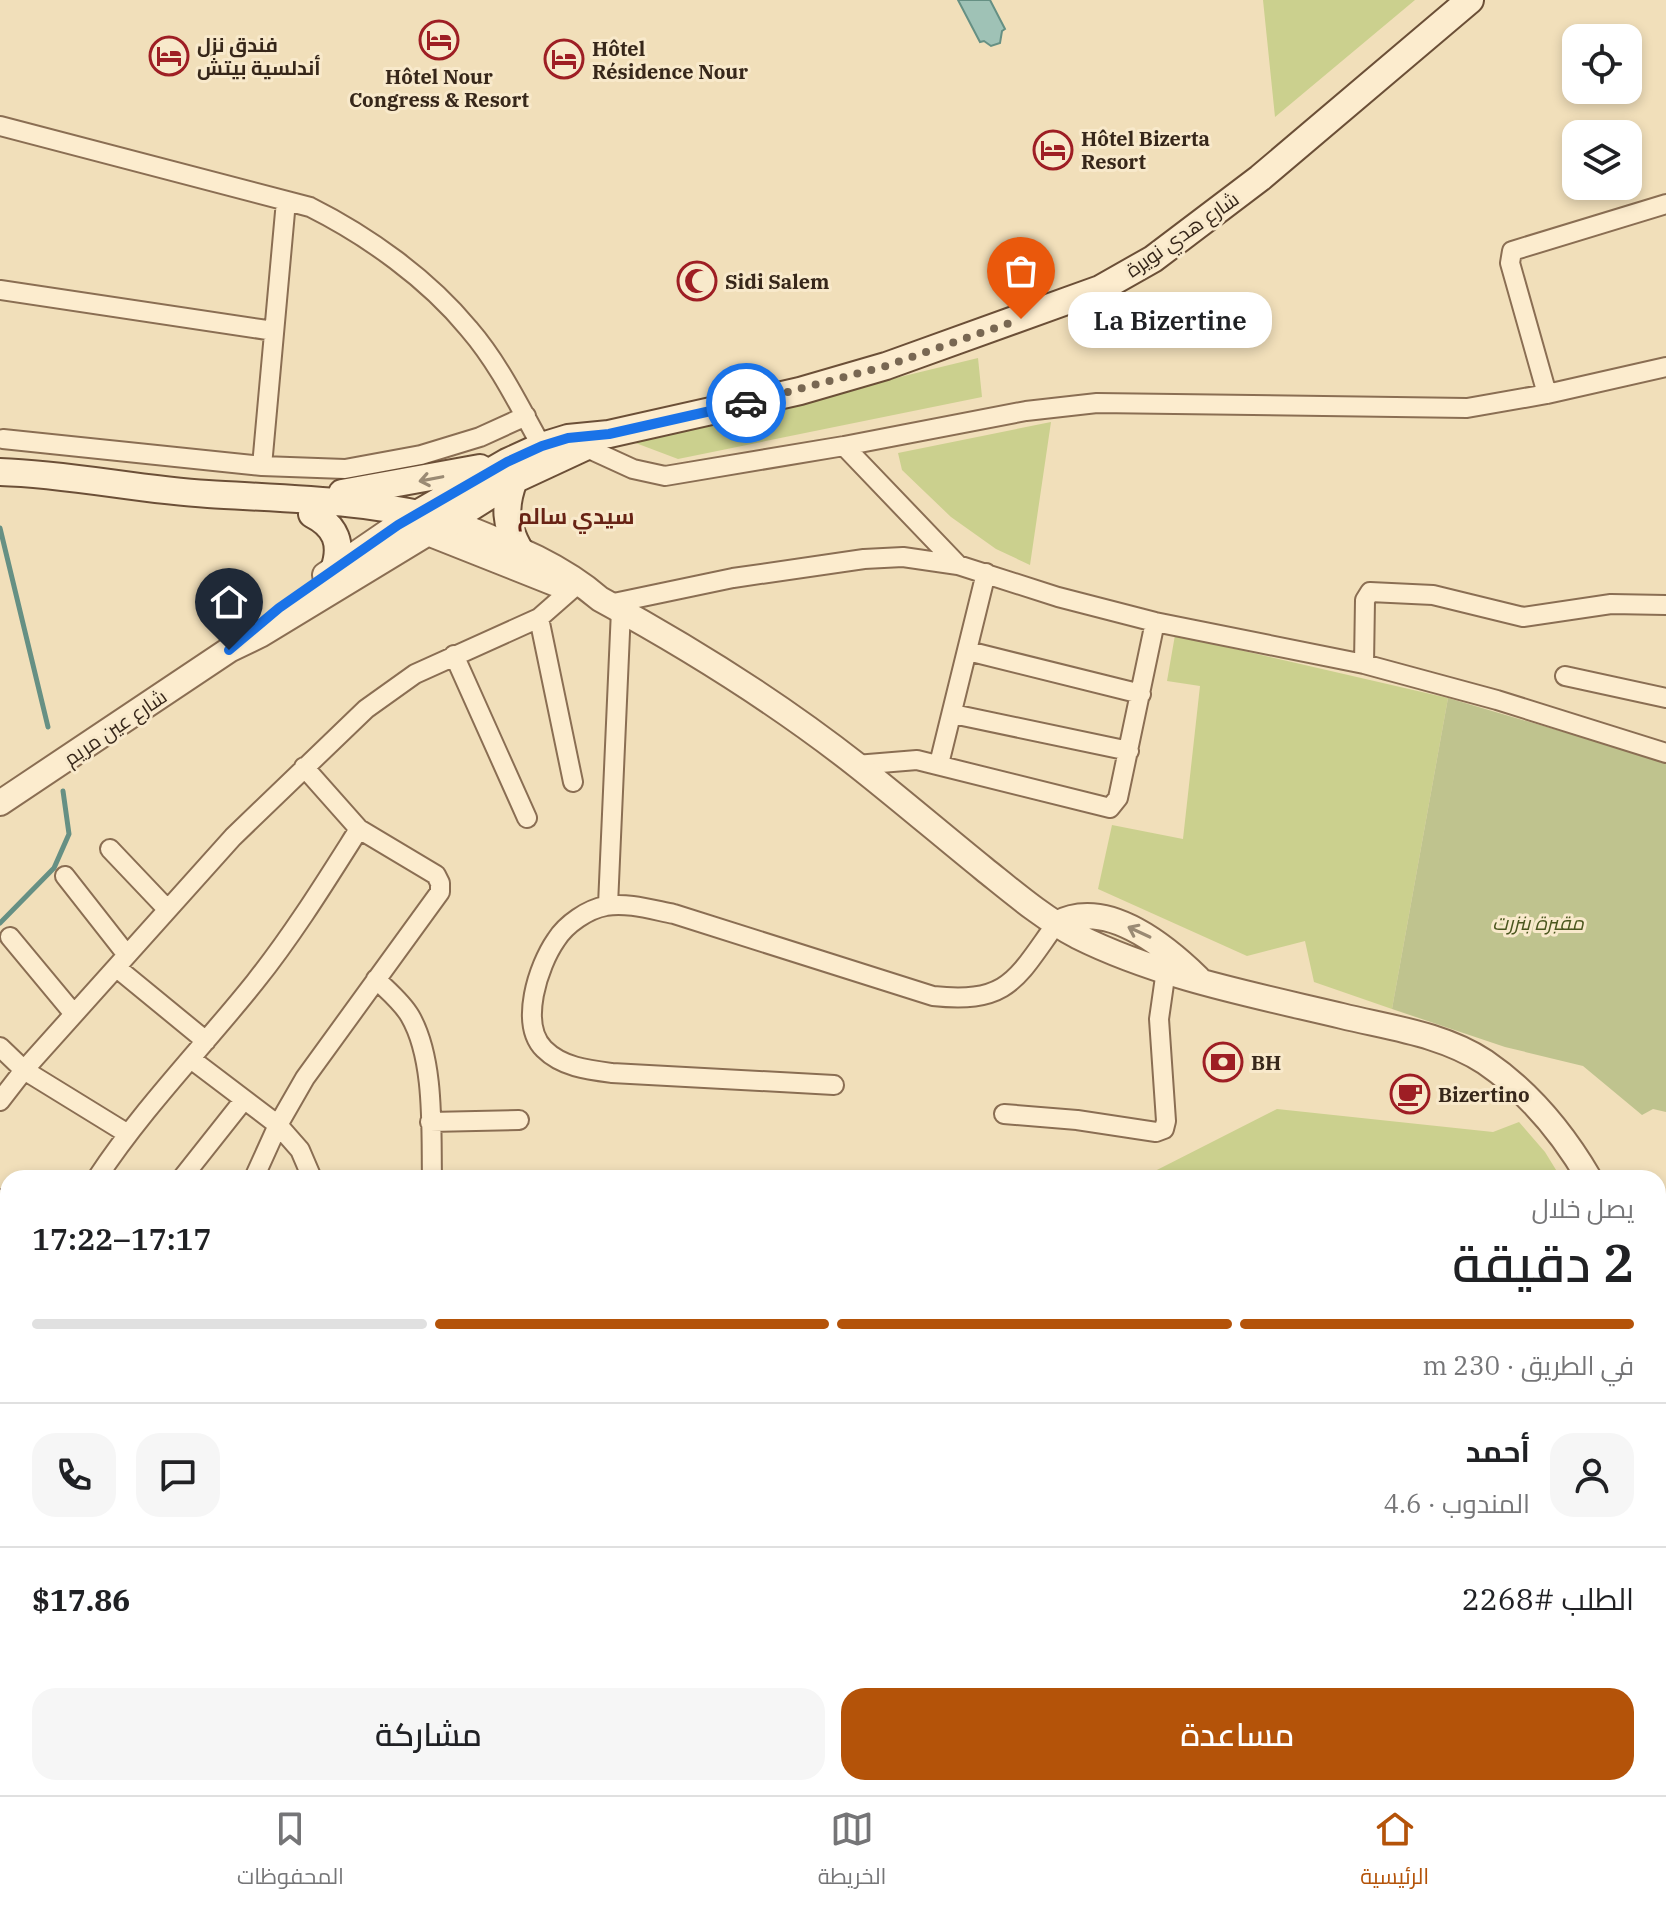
<!DOCTYPE html>
<html lang="ar">
<meta charset="utf-8">
<style>
body{margin:0;font-family:"IBM Plex Serif",Cairo,serif;background:#f6f6f6;color:#202124;direction:rtl;height:100vh;display:flex;flex-direction:column;font-size:30px;white-space:nowrap}
*{box-sizing:border-box;margin:0}
p{font-size:26px;color:#757577}
.icon{flex:none;width:44px;height:44px;fill:none;stroke:currentColor;stroke-width:2;stroke-linecap:round;stroke-linejoin:round}
.map{position:relative;flex:1;overflow:hidden;direction:ltr}
.sheet{position:absolute;left:0px;top:1170px;width:1666px;height:626px;display:flex;flex-direction:column;background:#fff;border-radius:24px 24px 0 0;box-shadow:0 4px 12px #0003;direction:rtl}
.sheet>*{flex:none}
.buttons{position:absolute;left:1562px;top:24px;display:grid;gap:16px}
.buttons a{display:grid;place-items:center;width:80px;height:80px;border-radius:16px;background:#fff;box-shadow:0 4px 12px #0003;font-size:40px}
.pin{position:absolute;display:grid;place-items:center;width:68px;height:68px;color:#fff;margin:-82px -34px;border-radius:50% 50% 50% 0;rotate:-45deg;box-shadow:0 0 8px #0007}
.pin .icon{rotate:45deg}
.courier{position:absolute;display:grid;place-items:center;width:80px;height:80px;margin:-40px;border:6px solid #1a73e8;border-radius:50%;background:#fff;color:#222;box-shadow:0 2px 10px #0007}
.bubble{position:absolute;height:56px;border-radius:24px;background:#fff;box-shadow:0 4px 12px #0003;font-size:26px;font-weight:600;line-height:56px;text-align:center;direction:rtl}
.overview em{font-style:normal;font-weight:600}
.overview div{display:flex;flex-direction:column-reverse}
.overview{display:flex;align-items:center;justify-content:space-between;height:136px;padding:0 32px}
h1{font-size:52px;font-weight:600;line-height:60px}
.bar{display:grid;grid-template-columns:repeat(4,1fr);gap:12px 8px;align-content:center;height:96px;padding:0 32px}
.bar i{height:10px;border-radius:6px;background:#e0e0e0}
.bar .active{background:#b45309}
.bar p{grid-column:span 4}
.line{display:flex;align-items:center;gap:20px;padding:0 32px;border-top:2px solid #e0e0e0}
.line div{flex:1}
.round{display:grid;place-items:center;flex:none;width:84px;height:84px;border-radius:24px;background:#f6f6f6}
.button{display:flex;gap:16px;margin-top:auto;padding:16px 32px}
.button a{flex:1;height:92px;border-radius:24px;background:#b45309;color:#fff;font-size:32px;font-weight:600;line-height:92px;text-align:center}
.button a+a{background:#f6f6f6;color:#202124}
.dock{display:flex;justify-content:space-around;align-items:center;height:112px;border-top:2px solid #e0e0e0;background:#fff;font-size:22px;color:#757577}
.dock a{display:grid;justify-items:center;gap:4px}
.dock .active{color:#b45309}
.map>svg:first-child{display:block}
.green{fill:#cbd08e}
.cemetery{fill:#bfc38e}
.water{fill:#9fc2b6;stroke:#669084;stroke-width:2}
.lines{fill:none;stroke-linecap:round;stroke-linejoin:round}
.stream{stroke:#669084;stroke-width:5}
.minor-casing{stroke:#8a6e53;stroke-width:22}
.tertiary-casing{stroke:#8a6e53;stroke-width:28}
.secondary-casing{stroke:#6b4f37;stroke-width:30}
.minor{stroke:#fcecce;stroke-width:18}
.tertiary{stroke:#fcecce;stroke-width:24}
.secondary{stroke:#fcecce;stroke-width:26}
.oneway{stroke:#9a8a74}
.done{stroke:#786752;stroke-width:8;stroke-dasharray:0 14.4}
.route{stroke:#1a73e8;stroke-width:10}
.labels{text-anchor:middle;dominant-baseline:central;stroke-width:6;stroke-linejoin:round;paint-order:stroke}
.poi-label{font-size:20px;font-weight:bold;fill:#37271a;stroke:#f8e9cb;text-anchor:start}
.street-label{font-size:20px;fill:#37271a;stroke:#f8e9cb}
.park-label{font-size:20px;font-style:italic;fill:#4a561e;stroke:#f8e9cb}
.neighbourhood-label{font-size:22px;font-weight:bold;fill:#682315;stroke:#f8e9cb}
</style>
<div class="map">
<svg width="1666" height="1795" viewBox="0 0 1666 1795">
<rect width="100%" height="100%" fill="#f1dfba"/>
<!-- green -->
<path class="green" d="M 1263,0 L 1415,0 L 1275,117 Z
M 978,358 L 982,397 L 678,459 L 633,442 Z
M 1051,422 L 1030,565 L 996,549 L 951,517 L 902,470 L 898,453 Z
M 1175,635 L 1448,698 L 1392,1009 L 1314,982 L 1305,941 L 1247,956 L 1098,889 L 1112,825 L 1183,839 L 1200,686 L 1167,681 Z
M 1277,1109 L 1493,1132 L 1519,1122 L 1545,1152 L 1561,1178 L 1076,1178 L 1149,1174 Z
M 1658,1344 L 1666,1358 L 1666,1765 L 1658,1778 Z
M 924,1788 L 1652,1788 L 1648,1795 L 924,1795 Z"/>
<!-- cemetery -->
<path class="cemetery" d="M 1448,698 L 1666,762 L 1666,1112 L 1653,1109 L 1642,1115 L 1583,1066 L 1505,1047 L 1392,1009 Z"/>
<!-- water -->
<path class="water" d="M 958,0 L 990,0 L 1005,29 L 1002,31 L 1000,43 L 991,46 L 984,41 L 980,42 Z"/>
<g class="lines">
<!-- stream -->
<path class="stream" d="M 0,528 L 48,727
M 0,923 L 54,868 L 69,834 L 63,791"/>
<defs>
<path id="minor" d="M 0,126 L 310,207 C 368,236 428,279 469,329 C 501,366 522,412 546,454
M 0,290 L 274,331
M 1547,394 L 1510,263 L 1512,251 L 1666,204
M 3,439 L 262,466 L 345,469 L 421,455 L 480,437 L 526,416
M 574,442 L 633,469 L 665,476 L 844,446 L 1026,411 L 1097,403 L 1467,408 L 1547,394 L 1666,367
M 844,446 L 958,565
M 262,466 L 286,201
M 609,604 L 733,578 L 864,559 L 903,557 L 958,565 L 1058,597 L 1155,622 L 1364,664 L 1497,700 L 1666,753
M 539,618 L 573,782
M 968,651 L 1141,694
M 454,655 L 527,818
M 1364,664 L 1365,600 L 1370,592 L 1433,595 L 1523,617 L 1611,604 L 1666,605
M 1565,676 L 1666,698
M 953,714 L 1129,751
M 939,764 L 986,573
M 856,765 L 917,760 L 1110,808 L 1118,798 L 1155,622
M 110,849 L 167,909
M 65,876 L 127,955
M 608,905 L 621,610
M 10,937 L 74,1014
M 117,968 L 206,1041
M 376,979 C 387,990 402,1002 410,1016 C 435,1059 431,1130 432,1178
M 0,1047 L 24,1070 L 128,1134
M 191,1059 L 278,1125 L 300,1150 L 312,1178
M 834,1085 L 612,1073 C 588,1070 562,1067 544,1049 C 519,1024 538,966 556,940 C 566,924 588,909 606,906 C 627,902 653,910 674,914 L 933,996 C 1009,1004 1016,979 1056,924
M 0,1101 L 24,1070 L 233,837 L 366,709 L 415,674 L 539,618 L 580,582
M 1004,1114 L 1077,1120 L 1156,1132 L 1164,1129 L 1166,1121 L 1159,1019 L 1166,970
M 430,1122 L 519,1120
M 97,1178 C 143,1108 203,1047 255,982 C 294,933 326,881 359,829
M 182,1178 L 243,1101
M 254,1178 L 278,1125 L 305,1078 L 440,892 L 440,883 L 436,875 L 359,829 L 304,767
M 0,1199 L 8,1202
M 0,1294 L 8,1297
M 0,1360 L 8,1362
M 0,1402 L 8,1379
M 0,1462 L 8,1467
M 0,1653 L 8,1655
M 0,1729 L 8,1731
M 340,1788 L 347,1795
M 909,1788 L 910,1795
M 958,1788 L 960,1795
M 1275,1788 L 1276,1795
M 1460,1788 L 1461,1795
M 122,1795 L 123,1788
M 599,1795 L 605,1788
M 857,1795 L 865,1788"/>
<path id="tertiary" d="M 452,522 C 504,543 557,562 600,599 C 690,648 778,703 858,766 C 901,800 942,835 984,869 C 1014,893 1043,918 1077,936 C 1159,977 1254,995 1342,1016 C 1391,1028 1442,1034 1485,1062 C 1529,1092 1562,1132 1589,1178
M 325,575 L 398,525
M 0,803 L 229,650 L 260,635 L 428,533 L 554,583
M 1056,924 C 1106,897 1164,945 1198,978
M 1658,1297 L 1666,1311"/>
<path id="secondary" d="M 0,472 C 70,474 139,490 208,494 C 289,499 373,500 452,522
M 514,480 C 504,506 505,524 519,549
M 342,493 L 480,468
M 312,514 C 336,526 343,544 334,570
M 398,525 L 507,462 L 542,446 L 568,438 L 609,434 L 800,391 L 886,366 L 1100,289 L 1153,259 L 1260,178 L 1470,0
M 438,528 L 514,480 L 585,447"/>
</defs>
<!-- minor casing -->
<use href="#minor" class="minor-casing"/>
<!-- tertiary casing -->
<use href="#tertiary" class="tertiary-casing"/>
<!-- secondary casing -->
<use href="#secondary" class="secondary-casing"/>
<!-- minor -->
<use href="#minor" class="minor"/>
<!-- tertiary -->
<use href="#tertiary" class="tertiary"/>
<!-- secondary -->
<use href="#secondary" class="secondary"/>
</g>
<!-- one-way arrows -->
<defs><path id="oneway-shaft" d="M-6 0H5M1.5-3L5.5 0L1.5 3" fill="none" stroke-width="1.6" stroke-linecap="round" stroke-linejoin="round" transform="scale(2)"/></defs>
<g class="oneway">
<use href="#oneway-shaft" transform="translate(431 479) rotate(169)"/>
<use href="#oneway-shaft" transform="translate(1139 932) rotate(-155)"/>
</g>
<g class="lines">
<!-- done -->
<path class="done" d="M 746,403 L 886,366 L 1021,319"/>
<!-- route -->
<path class="route" d="M 229,650 L 279,608 L 398,525 L 507,462 L 542,446 L 568,438 L 609,434 L 746,403"/>
</g>
<!-- icons -->
<defs>
<symbol id="hotel-ring" viewBox="-11 -11 22 22"><circle r="9.5" fill="#f8e9cb" stroke="#9e1e24" stroke-width="1.5"/><path d="M-6-4.5h1.5V1H6V5H4.5V3h-9V5H-6ZM-4 0a1.8 1.8 0 1 1 3.6 0ZM.5 0V-2.5h3Q6-2.5 6 0Z" fill="#9e1e24"/></symbol>
<symbol id="mosque-ring" viewBox="-11 -11 22 22"><circle r="9.5" fill="#f8e9cb" stroke="#9e1e24" stroke-width="1.5"/><path d="M3.5-4.9A6 6 0 1 0 3.5 4.9A5 5 0 1 1 3.5-4.9Z" fill="#9e1e24"/></symbol>
<symbol id="bank-ring" viewBox="-11 -11 22 22"><circle r="9.5" fill="#f8e9cb" stroke="#9e1e24" stroke-width="1.5"/><path d="M-6-4H6V4H-6ZM0-2.3a2.3 2.3 0 1 0 0 4.6a2.3 2.3 0 1 0 0-4.6Z" fill="#9e1e24"/></symbol>
<symbol id="cafe-ring" viewBox="-11 -11 22 22"><circle r="9.5" fill="#f8e9cb" stroke="#9e1e24" stroke-width="1.5"/><path d="M-5.5-4.5H6V0H3Q3 3.5 0 3.5H-2.5Q-5.5 3.5-5.5 0ZM3-3.2v2h1.7v-2ZM-6 4.5H4V6H-6Z" fill="#9e1e24"/></symbol>
</defs>
<g fill-rule="evenodd">
<use href="#hotel-ring" x="417" y="18" width="44" height="44"/>
<use href="#hotel-ring" x="147" y="34" width="44" height="44"/>
<use href="#hotel-ring" x="542" y="37" width="44" height="44"/>
<use href="#hotel-ring" x="1031" y="128" width="44" height="44"/>
<use href="#mosque-ring" x="675" y="259" width="44" height="44"/>
<use href="#bank-ring" x="1201" y="1040" width="44" height="44"/>
<use href="#cafe-ring" x="1388" y="1072" width="44" height="44"/>
</g>
<g class="labels">
<!-- poi labels -->
<g class="poi-label">
<text x="197" y="44">فندق نزل<tspan x="197" dy="23">أندلسية بيتش</tspan></text>
<text x="592" y="48">Hôtel<tspan x="592" dy="23">Résidence Nour</tspan></text>
<text x="439" y="76" text-anchor="middle">Hôtel Nour<tspan x="439" dy="23">Congress &amp; Resort</tspan></text>
<text x="1081" y="138">Hôtel Bizerta<tspan x="1081" dy="23">Resort</tspan></text>
<text x="725" y="281">Sidi Salem</text>
<text x="1251" y="1062">BH</text>
<text x="1438" y="1094">Bizertino</text>
</g>
<!-- street labels -->
<g class="street-label">
<text transform="translate(1182 234) rotate(-35)">شارع هدي نويرة</text>
<text transform="translate(115 727) rotate(-34)">شارع عين مريم</text>
</g>
<!-- park labels -->
<g class="park-label">
<text x="1538" y="922">مقبرة بنزرت</text>
</g>
<!-- neighbourhood labels -->
<g class="neighbourhood-label">
<text x="576" y="515">سيدي سالم</text>
</g>
</g>
</svg>
<div class="buttons">
<a><svg class="icon" aria-label="locate" viewBox="0 0 24 24"><circle cx="12" cy="12" r="6"/><path d="M12 2v4M12 18v4M2 12h4M18 12h4"/></svg></a>
<a><svg class="icon" aria-label="layers" viewBox="0 0 24 24"><path d="M12 4l9 5-9 5-9-5zM3 14l9 5 9-5"/></svg></a>
</div>
<div class="pin" style="left:1021px;top:319px;background:#ea580c"><svg class="icon" aria-label="bag" viewBox="0 0 24 24"><path d="M5 8h14l-1 12H6zM9 8a3 3 0 0 1 6 0"/></svg></div>
<div class="pin" style="left:229px;top:650px;background:#1f2937"><svg class="icon" aria-label="home" viewBox="0 0 24 24"><path d="M3 11l9-7 9 7M6 9v11h12V9"/></svg></div>
<div class="courier" style="left:746px;top:403px"><svg class="icon" aria-label="car" viewBox="0 0 24 24"><path d="M5 17H2v-5l4-1 3-4h7l3 4 3 1v5h-3M9 17h6M6 11h13"/><circle cx="7" cy="17" r="2"/><circle cx="17" cy="17" r="2"/></svg></div>
<div class="bubble" style="left:1068px;top:292px;width:204px">La Bizertine</div>
<section class="sheet">
<div class="overview"><div><h1>2 دقيقة</h1><p>يصل خلال</p></div><em>17:17–17:22</em></div>
<div class="bar"><i class="active"></i><i class="active"></i><i class="active"></i><i></i><p>في الطريق · 230 m</p></div>
<div class="line" style="height:144px"><a class="round"><svg class="icon" aria-label="person" viewBox="0 0 24 24"><circle cx="12" cy="8" r="4"/><path d="M4 21q1-7 8-7t8 7"/></svg></a><div><b>أحمد</b><p>المندوب · 4.6</p></div><a class="round"><svg class="icon" aria-label="chat" viewBox="0 0 24 24"><path d="M4 5h16v11H9l-5 4z"/></svg></a><a class="round"><svg class="icon" aria-label="phone" viewBox="0 0 24 24"><path d="M5 4h4l2 5-3 2q2 4 5 5l2-3 5 2v4C11 20 4 13 5 4z"/></svg></a></div>
<div class="line" style="height:104px"><div>الطلب #2268</div><b>$17.86</b></div>
<div class="button"><a>مساعدة</a><a>مشاركة</a></div>
</section>
</div>
<nav class="dock">
<a class="active"><svg class="icon" aria-label="home" viewBox="0 0 24 24"><path d="M3 11l9-7 9 7M6 9v11h12V9"/></svg>الرئيسية</a>
<a><svg class="icon" aria-label="map" viewBox="0 0 24 24"><path d="M3 6l6-2 6 2 6-2v14l-6 2-6-2-6 2zM9 4v14M15 6v14"/></svg>الخريطة</a>
<a><svg class="icon" aria-label="saved" viewBox="0 0 24 24"><path d="M7 4h10v16l-5-4-5 4z"/></svg>المحفوظات</a>
</nav>
